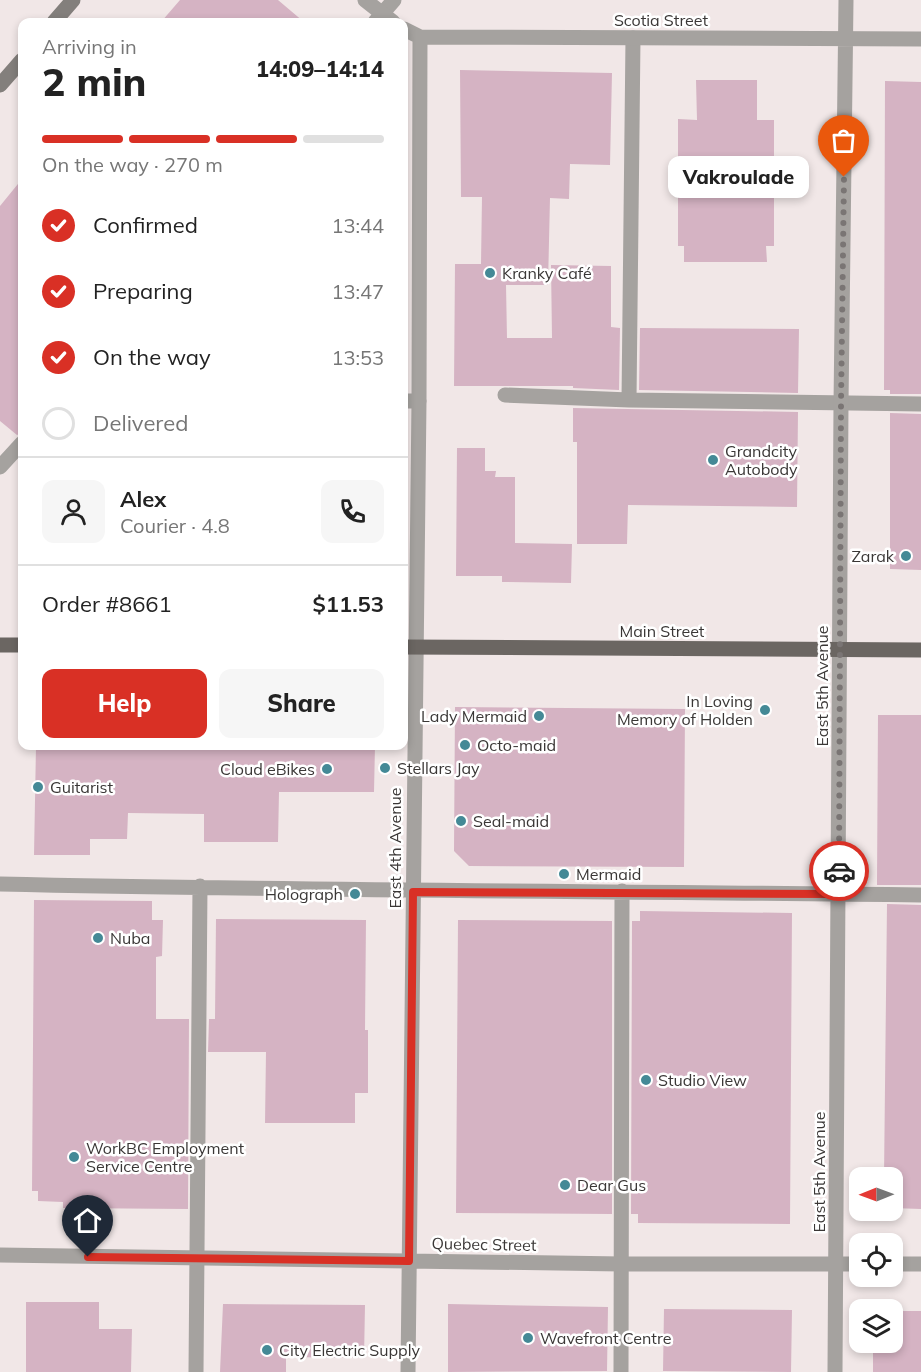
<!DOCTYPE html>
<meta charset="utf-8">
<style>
body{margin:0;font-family:Mulish,sans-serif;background:#f6f6f6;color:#222;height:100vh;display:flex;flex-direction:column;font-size:22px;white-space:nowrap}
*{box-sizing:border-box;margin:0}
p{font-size:20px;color:#767676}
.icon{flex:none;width:33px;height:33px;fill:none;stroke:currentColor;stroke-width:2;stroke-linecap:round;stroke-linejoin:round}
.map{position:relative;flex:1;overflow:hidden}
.panel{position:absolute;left:18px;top:18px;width:390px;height:732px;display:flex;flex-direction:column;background:#fff;border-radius:12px;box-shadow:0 3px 9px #0003}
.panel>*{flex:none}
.needle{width:39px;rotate:269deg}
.tools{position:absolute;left:849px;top:1167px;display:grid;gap:12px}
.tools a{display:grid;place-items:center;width:54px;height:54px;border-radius:12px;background:#fff;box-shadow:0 3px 9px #0003;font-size:30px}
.pin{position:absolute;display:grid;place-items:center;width:51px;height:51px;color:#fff;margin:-62px -26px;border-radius:50% 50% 50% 0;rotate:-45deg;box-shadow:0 0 6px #0007}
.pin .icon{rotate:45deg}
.courier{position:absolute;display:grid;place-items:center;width:60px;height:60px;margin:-30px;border:4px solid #d93025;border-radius:50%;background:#fff;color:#222;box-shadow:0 2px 8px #0007}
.bubble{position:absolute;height:42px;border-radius:12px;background:#fff;box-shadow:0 3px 9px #0003;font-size:20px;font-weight:800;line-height:42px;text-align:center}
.headline em{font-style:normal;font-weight:800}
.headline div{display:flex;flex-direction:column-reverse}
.headline{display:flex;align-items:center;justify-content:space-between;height:102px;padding:0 24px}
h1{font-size:39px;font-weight:800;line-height:45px}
.bar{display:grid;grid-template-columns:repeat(4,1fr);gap:9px 6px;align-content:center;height:72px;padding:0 24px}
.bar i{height:8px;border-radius:4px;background:#e0e0e0}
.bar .on{background:#d93025}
.bar p{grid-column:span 4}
.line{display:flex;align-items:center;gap:15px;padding:0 24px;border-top:2px solid #e0e0e0}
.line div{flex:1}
.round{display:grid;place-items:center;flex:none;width:63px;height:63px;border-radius:12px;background:#f6f6f6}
ol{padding:0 24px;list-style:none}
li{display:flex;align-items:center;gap:18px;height:66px}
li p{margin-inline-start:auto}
li .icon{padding:6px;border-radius:50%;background:#d93025;color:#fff;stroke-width:4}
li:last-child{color:#767676}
li i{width:33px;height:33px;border:3px solid #e0e0e0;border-radius:50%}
.primary-button{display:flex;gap:12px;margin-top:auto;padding:12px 24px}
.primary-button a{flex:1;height:69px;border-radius:12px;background:#d93025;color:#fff;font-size:24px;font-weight:800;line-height:69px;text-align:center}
.primary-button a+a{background:#f6f6f6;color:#222}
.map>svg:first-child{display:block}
.building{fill:#d5b3c3}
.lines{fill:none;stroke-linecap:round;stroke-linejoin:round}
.lane{stroke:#a5a29f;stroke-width:15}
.street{stroke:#a5a29f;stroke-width:15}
.secondary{stroke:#837f7c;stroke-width:15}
.primary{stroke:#6b6662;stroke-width:15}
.done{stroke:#7a7574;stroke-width:6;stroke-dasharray:0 10.8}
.route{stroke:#d93025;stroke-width:8}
.poi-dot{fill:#448996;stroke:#fff;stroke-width:2}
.labels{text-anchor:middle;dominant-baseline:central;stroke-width:5;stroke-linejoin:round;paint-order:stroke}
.street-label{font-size:16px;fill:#3a3736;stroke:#fff}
.poi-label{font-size:16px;fill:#3a3736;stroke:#fff;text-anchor:start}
</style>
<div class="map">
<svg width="921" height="1372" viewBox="0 0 921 1372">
<rect width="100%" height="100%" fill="#f1e7e7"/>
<!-- building -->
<path class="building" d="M 180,0 L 278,0 L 304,22 L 161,22 Z
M 460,70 L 612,73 L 610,165 L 570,164 L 569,199 L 550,198 L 548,285 L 506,285 L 507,338 L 552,338 L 551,265 L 611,266 L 611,327 L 620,328 L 619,390 L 573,388 L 573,386 L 454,386 L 455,264 L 481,264 L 482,197 L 461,197 Z
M 696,80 L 757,80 L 757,120 L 774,120 L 774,246 L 766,246 L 767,262 L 684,262 L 684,246 L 678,246 L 678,119 L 697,120 Z
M 885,81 L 921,82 L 921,394 L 890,394 L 890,390 L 884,390 Z
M 22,179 L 22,433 L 17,435 L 0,421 L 0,206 Z
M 640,328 L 799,329 L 798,393 L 639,390 Z
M 573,408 L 798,412 L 797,507 L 628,505 L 627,544 L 577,544 L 577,442 L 573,442 Z
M 890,413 L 921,414 L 921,570 L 890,569 Z
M 457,448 L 485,448 L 485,471 L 496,471 L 495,477 L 515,477 L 515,543 L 572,544 L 571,583 L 502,582 L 502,576 L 456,576 Z
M 455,707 L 685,709 L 684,867 L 469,866 L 454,851 Z
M 878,715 L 921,715 L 921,885 L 877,885 Z
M 36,746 L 375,746 L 374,792 L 279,792 L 278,842 L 204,842 L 204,814 L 128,813 L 127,839 L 90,839 L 90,855 L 34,855 Z
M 34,900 L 152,901 L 152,920 L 163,920 L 162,956 L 156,957 L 156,1019 L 189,1019 L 188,1209 L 63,1208 L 63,1202 L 38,1201 L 38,1191 L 32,1191 Z
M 887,904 L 921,905 L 921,1209 L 892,1208 L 892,1178 L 884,1178 Z
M 640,911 L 792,913 L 790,1224 L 638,1223 L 638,1214 L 631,1214 L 632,921 L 640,921 Z
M 216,919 L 366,920 L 365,1030 L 368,1030 L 368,1093 L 355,1093 L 355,1123 L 265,1123 L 266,1052 L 208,1052 L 209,1019 L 215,1019 Z
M 458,920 L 612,921 L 612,1214 L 456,1213 Z
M 26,1302 L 99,1302 L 99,1329 L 132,1329 L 131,1372 L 26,1372 Z
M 223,1304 L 365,1305 L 364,1358 L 286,1357 L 286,1372 L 220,1372 Z
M 448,1304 L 608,1307 L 607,1371 L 448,1372 Z
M 664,1309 L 792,1310 L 791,1372 L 663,1371 Z
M 892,1311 L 921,1311 L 921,1372 L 873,1372 L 873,1342 L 892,1342 Z"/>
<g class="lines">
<!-- lane -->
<path class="lane" d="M 375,22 L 394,0
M 505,395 L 629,400 L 921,404
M 629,400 L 633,38
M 404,401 L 419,401
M 0,467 L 22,443
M 0,884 C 307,891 614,891 921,895
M 196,1372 L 200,886
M 621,1372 L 622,891"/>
<!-- street -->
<path class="street" d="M 365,0 L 393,22
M 404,29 L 420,37 L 921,39
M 0,1255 L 622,1264 L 860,1264
M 892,1264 L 921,1264
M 408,1372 L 419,401 L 420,37
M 835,1372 L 841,404 L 846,0"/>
<!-- secondary -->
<path class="secondary" d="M 54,22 L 73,0
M 0,85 L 22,60"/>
<!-- primary -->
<path class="primary" d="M 0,645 L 22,645
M 404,647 L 921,650"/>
</g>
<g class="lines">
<!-- done -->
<path class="done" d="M 839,871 L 841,404 L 844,177"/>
<!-- route -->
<path class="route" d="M 88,1257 L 409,1261 L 413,892 L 839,894 L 839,871"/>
</g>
<!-- markers -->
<g class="poi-dot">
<circle cx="490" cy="273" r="6"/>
<circle cx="713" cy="460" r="6"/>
<circle cx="906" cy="556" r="6"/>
<circle cx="765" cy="710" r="6"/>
<circle cx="539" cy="716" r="6"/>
<circle cx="465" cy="745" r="6"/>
<circle cx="385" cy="768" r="6"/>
<circle cx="327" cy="769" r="6"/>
<circle cx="38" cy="787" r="6"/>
<circle cx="461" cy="821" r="6"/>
<circle cx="564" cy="874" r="6"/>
<circle cx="355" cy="894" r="6"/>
<circle cx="98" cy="938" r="6"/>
<circle cx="646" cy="1080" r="6"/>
<circle cx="74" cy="1157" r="6"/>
<circle cx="565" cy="1185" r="6"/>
<circle cx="528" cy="1338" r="6"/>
<circle cx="267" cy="1350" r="6"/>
</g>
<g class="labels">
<!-- street labels -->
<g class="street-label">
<text x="661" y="20">Scotia Street</text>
<text x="662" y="631">Main Street</text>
<text transform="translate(822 686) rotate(-90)">East 5th Avenue</text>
<text transform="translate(395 848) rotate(-90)">East 4th Avenue</text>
<text transform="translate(819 1172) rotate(-90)">East 5th Avenue</text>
<text transform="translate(484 1244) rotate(1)">Quebec Street</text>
</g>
<!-- poi labels -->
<g class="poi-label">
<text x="502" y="273">Kranky Café</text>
<text x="725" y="451">Grandcity<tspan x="725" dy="18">Autobody</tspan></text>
<text x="894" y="556" text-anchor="end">Zarak</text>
<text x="753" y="701" text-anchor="end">In Loving<tspan x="753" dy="18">Memory of Holden</tspan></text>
<text x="527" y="716" text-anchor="end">Lady Mermaid</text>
<text x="477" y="745">Octo-maid</text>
<text x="397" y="768">Stellars Jay</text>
<text x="315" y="769" text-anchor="end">Cloud eBikes</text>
<text x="50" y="787">Guitarist</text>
<text x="473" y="821">Seal-maid</text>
<text x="576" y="874">Mermaid</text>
<text x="343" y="894" text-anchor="end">Holograph</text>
<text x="110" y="938">Nuba</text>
<text x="658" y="1080">Studio View</text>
<text x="86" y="1148">WorkBC Employment<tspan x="86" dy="18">Service Centre</tspan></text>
<text x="577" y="1185">Dear Gus</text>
<text x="540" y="1338">Wavefront Centre</text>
<text x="279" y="1350">City Electric Supply</text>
</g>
</g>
</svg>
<div class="tools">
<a><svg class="needle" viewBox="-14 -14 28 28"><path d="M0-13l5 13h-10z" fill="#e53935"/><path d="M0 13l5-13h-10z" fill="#767676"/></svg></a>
<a><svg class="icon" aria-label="locate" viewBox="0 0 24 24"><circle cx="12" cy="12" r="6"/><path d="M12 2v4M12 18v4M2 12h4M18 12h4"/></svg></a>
<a><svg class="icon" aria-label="layers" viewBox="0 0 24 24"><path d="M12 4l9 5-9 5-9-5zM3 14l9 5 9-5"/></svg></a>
</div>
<div class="pin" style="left:844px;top:177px;background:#ea580c"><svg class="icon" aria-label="bag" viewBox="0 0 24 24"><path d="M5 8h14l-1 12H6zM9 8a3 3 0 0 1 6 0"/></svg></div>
<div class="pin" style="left:88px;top:1257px;background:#1f2937"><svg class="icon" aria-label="home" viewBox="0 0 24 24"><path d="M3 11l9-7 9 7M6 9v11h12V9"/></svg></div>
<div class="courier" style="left:839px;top:871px"><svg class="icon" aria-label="car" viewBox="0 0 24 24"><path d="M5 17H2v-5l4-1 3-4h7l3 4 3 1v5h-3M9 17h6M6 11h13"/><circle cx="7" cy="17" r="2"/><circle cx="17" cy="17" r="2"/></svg></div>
<div class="bubble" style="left:668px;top:156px;width:141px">Vakroulade</div>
<section class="panel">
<div class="headline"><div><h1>2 min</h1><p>Arriving in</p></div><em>14:09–14:14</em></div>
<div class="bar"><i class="on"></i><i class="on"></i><i class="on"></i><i></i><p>On the way · 270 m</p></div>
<ol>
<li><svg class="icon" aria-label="check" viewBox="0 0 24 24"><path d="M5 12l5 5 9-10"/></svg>Confirmed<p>13:44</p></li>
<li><svg class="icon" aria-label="check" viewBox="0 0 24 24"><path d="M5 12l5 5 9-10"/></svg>Preparing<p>13:47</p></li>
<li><svg class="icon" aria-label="check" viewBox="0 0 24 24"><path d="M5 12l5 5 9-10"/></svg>On the way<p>13:53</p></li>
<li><i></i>Delivered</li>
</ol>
<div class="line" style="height:108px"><a class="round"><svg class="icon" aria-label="person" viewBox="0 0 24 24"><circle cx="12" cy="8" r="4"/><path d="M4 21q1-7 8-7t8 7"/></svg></a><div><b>Alex</b><p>Courier · 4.8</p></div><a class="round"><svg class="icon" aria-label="phone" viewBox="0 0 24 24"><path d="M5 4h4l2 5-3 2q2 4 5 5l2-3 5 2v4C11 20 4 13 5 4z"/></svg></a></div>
<div class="line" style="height:78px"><div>Order #8661</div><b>$11.53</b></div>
<div class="primary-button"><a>Help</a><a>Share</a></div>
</section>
</div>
